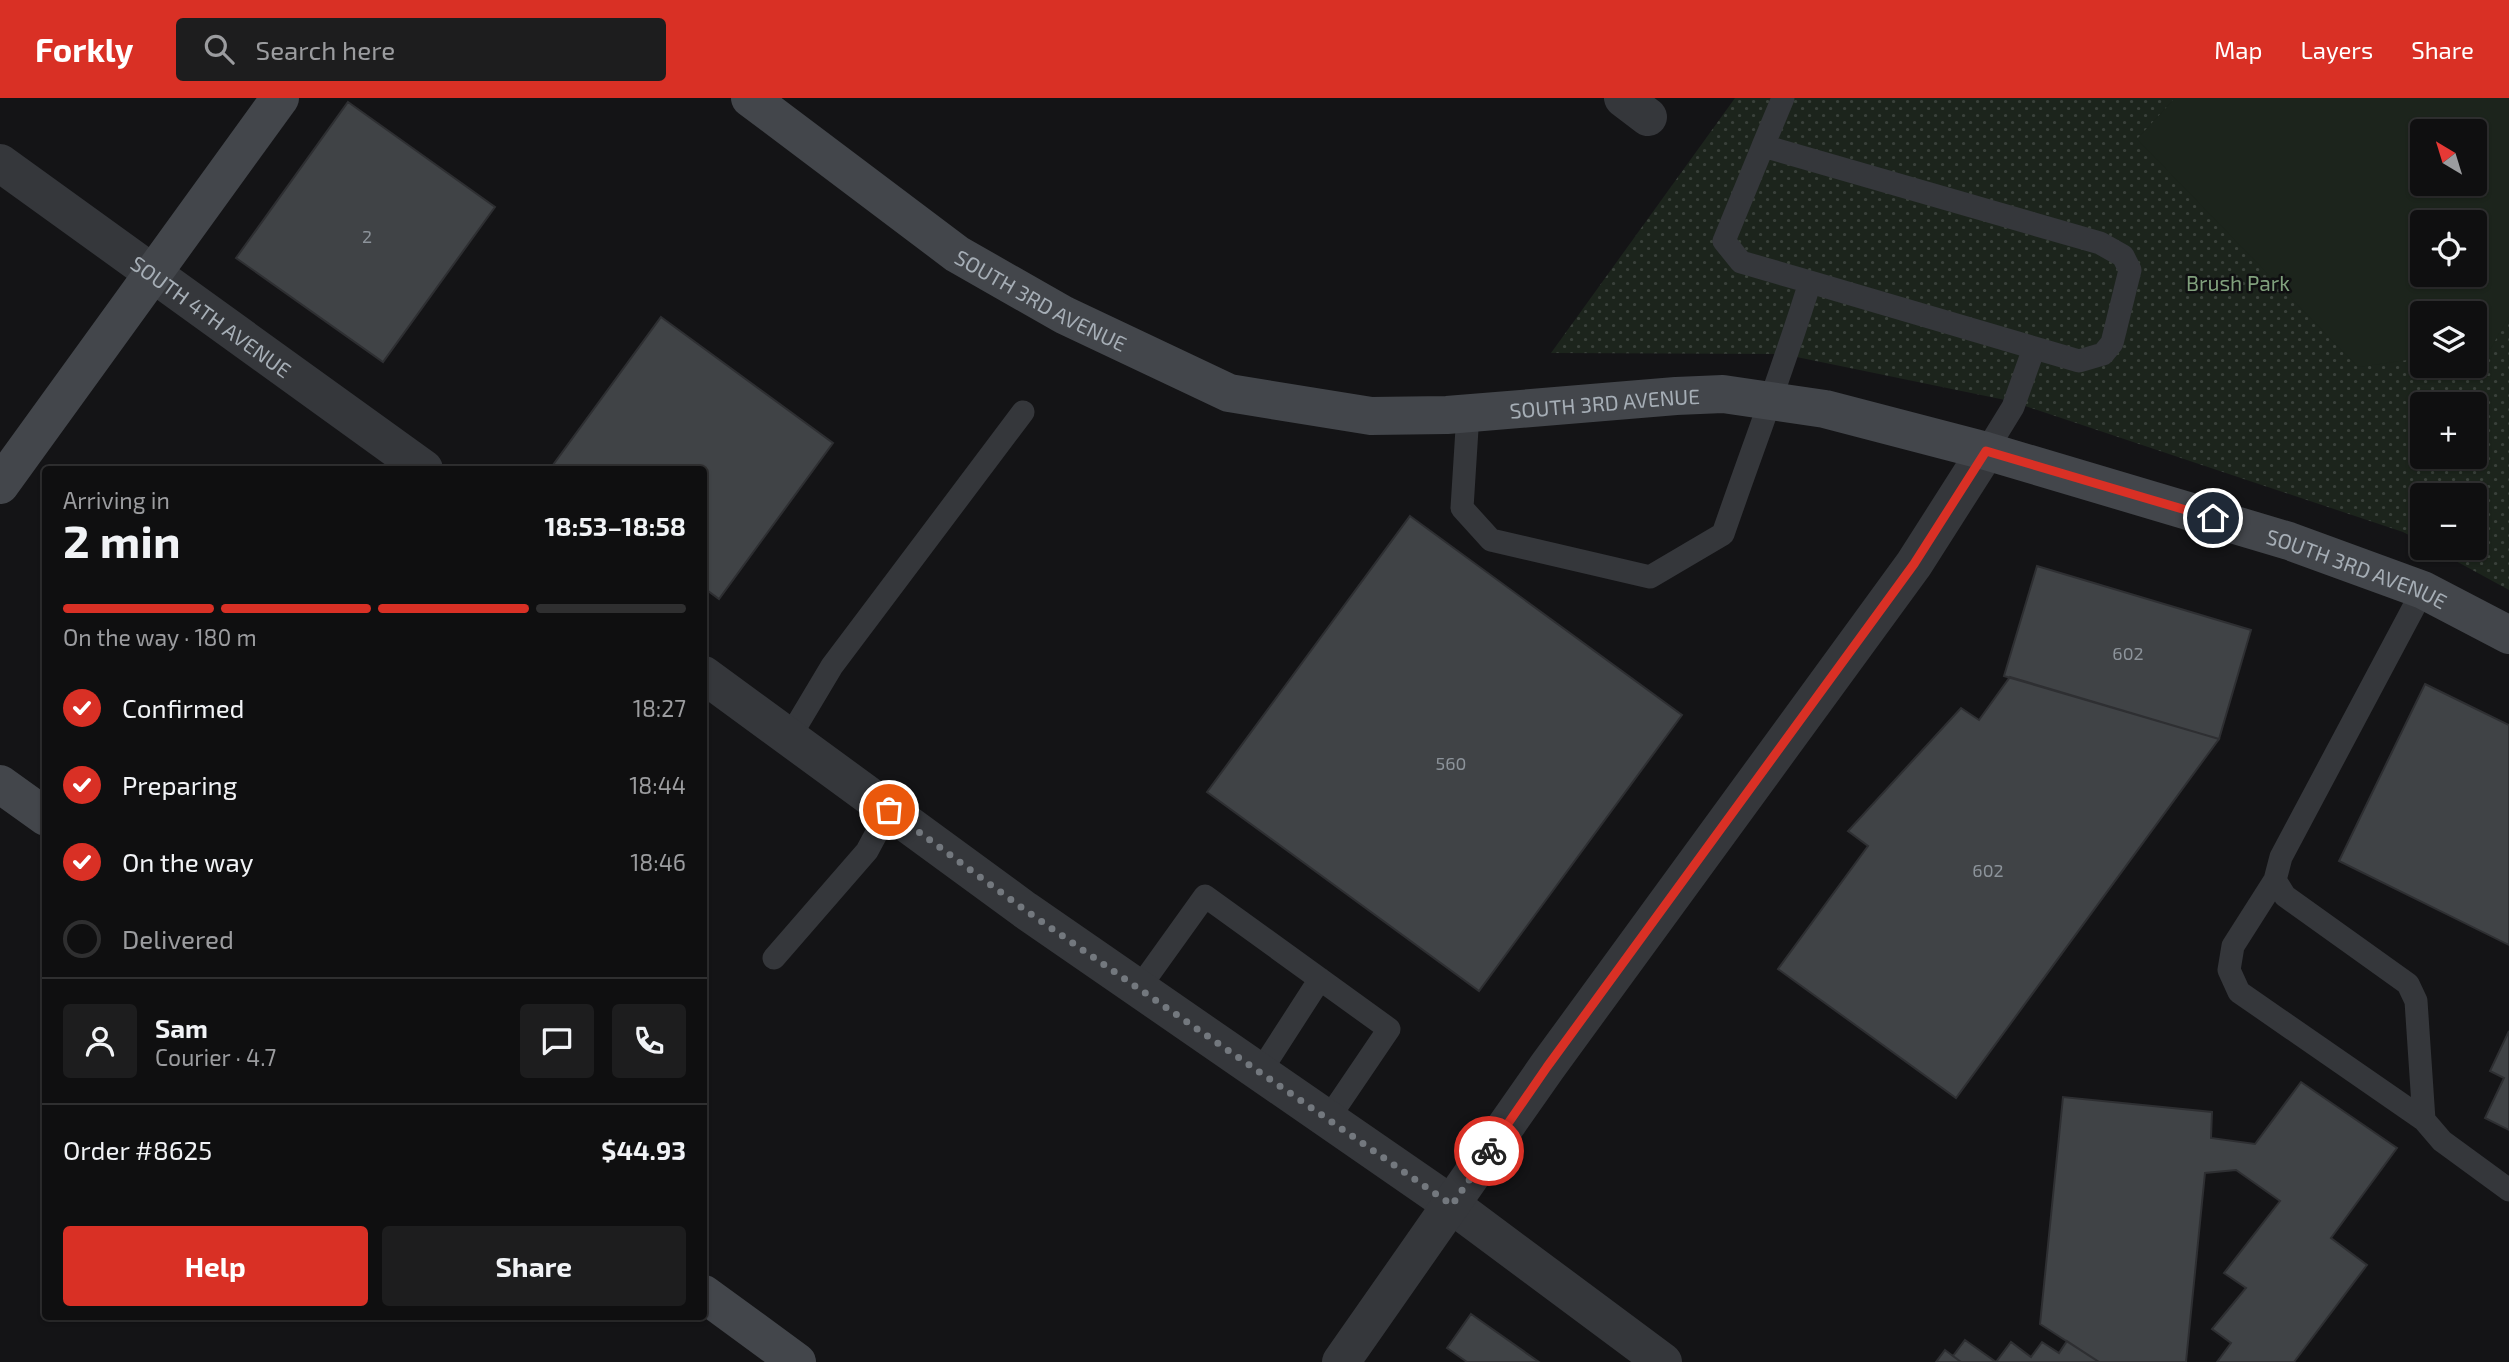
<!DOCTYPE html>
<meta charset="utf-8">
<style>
body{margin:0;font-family:"Exo 2",sans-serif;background:#1d1d1e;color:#f1f3f6;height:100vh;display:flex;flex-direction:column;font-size:26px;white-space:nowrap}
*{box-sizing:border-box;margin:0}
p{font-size:23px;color:#9b9c9f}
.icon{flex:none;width:38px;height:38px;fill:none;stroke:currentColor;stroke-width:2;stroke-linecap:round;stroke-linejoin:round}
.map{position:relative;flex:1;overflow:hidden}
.side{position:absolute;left:42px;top:368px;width:665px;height:854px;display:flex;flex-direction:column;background:#0f0f10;border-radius:7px;box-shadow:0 2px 5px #0004,0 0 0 2px #2f2f30}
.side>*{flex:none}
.needle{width:46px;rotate:322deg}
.controls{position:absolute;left:2410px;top:21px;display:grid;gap:14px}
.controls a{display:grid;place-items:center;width:77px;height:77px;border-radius:7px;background:#0f0f10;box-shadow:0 2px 5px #0004,0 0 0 2px #2f2f30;font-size:35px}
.pin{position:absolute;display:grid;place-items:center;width:60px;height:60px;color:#fff;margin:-30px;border:4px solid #fff;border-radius:50%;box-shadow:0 2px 7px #0007}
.courier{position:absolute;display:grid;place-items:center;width:70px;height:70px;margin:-35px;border:5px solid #d93025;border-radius:50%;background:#fff;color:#222;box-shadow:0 2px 9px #0007}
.head em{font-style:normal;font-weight:700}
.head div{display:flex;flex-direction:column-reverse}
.head{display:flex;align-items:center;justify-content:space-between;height:119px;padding:0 21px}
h1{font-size:46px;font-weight:700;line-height:52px}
.bar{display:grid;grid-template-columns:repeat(4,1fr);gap:10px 7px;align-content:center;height:84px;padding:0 21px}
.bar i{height:9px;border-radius:5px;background:#2f2f30}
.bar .selected{background:#d93025}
.bar p{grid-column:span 4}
.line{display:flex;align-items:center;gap:18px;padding:0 21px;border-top:2px solid #2f2f30}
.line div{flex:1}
.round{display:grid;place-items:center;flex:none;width:74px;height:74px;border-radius:7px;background:#1d1d1e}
ol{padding:0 21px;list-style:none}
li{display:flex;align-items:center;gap:21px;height:77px}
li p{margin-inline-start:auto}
li .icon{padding:7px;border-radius:50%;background:#d93025;color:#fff;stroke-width:4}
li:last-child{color:#9b9c9f}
li i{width:38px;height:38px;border:4px solid #2f2f30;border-radius:50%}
.cta{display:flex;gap:14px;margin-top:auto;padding:14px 21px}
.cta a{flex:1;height:80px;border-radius:7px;background:#d93025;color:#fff;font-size:28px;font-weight:700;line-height:80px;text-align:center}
.cta a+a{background:#1d1d1e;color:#f1f3f6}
header{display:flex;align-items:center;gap:42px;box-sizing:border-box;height:98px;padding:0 35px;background:#d93025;color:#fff}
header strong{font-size:33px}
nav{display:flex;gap:38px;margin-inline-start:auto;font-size:24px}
.search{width:490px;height:63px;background:#1d1d1e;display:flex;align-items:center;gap:18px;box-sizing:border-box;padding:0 24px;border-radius:7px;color:#9b9c9f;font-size:26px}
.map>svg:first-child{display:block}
.park{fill:url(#park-dots);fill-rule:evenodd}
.pitch{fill:#1c241c;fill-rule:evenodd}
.building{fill:#404346;stroke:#2e2f32;stroke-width:2}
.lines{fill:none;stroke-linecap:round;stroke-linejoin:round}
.lane{stroke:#35373b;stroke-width:23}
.street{stroke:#35373b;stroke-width:38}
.secondary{stroke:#43464b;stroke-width:38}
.done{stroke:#73787e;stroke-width:7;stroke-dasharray:0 12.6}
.route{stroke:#d93025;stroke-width:9}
.labels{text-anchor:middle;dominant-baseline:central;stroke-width:5;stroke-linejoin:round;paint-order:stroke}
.number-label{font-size:18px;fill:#8c939a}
.park-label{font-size:21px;fill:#81a17d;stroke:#0f0f11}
.street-label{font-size:21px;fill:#a6aeb6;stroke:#0f0f11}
</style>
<header>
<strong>Forkly</strong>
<div class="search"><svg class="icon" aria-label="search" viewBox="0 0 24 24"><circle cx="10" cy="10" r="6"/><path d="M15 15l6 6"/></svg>Search here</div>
<nav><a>Map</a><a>Layers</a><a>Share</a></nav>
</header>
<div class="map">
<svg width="2509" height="1264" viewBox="0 0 2509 1264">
<defs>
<pattern id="park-dots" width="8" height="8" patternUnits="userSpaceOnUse" patternTransform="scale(1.75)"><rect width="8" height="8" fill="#1c241c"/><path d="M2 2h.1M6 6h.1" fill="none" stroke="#3a413b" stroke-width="1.8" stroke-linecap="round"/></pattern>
</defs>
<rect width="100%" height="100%" fill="#141416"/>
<!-- park -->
<path class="park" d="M 1735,0 L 2509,0 L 2509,492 L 2432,450 L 2474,450 L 2474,397 L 2422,397 L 2422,444 L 2403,434 L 2010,303 L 1782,256 L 1551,255 ZM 2422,33 L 2474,33 L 2474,86 L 2422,86 ZM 2422,124 L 2474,124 L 2474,177 L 2422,177 ZM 2422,215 L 2474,215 L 2474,268 L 2422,268 ZM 2422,306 L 2474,306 L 2474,359 L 2422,359 Z"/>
<!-- pitch -->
<path class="pitch" d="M 2175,0 L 2509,0 L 2509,218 L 2491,250 L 2475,253 L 2474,215 L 2422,215 L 2422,260 L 2358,269 L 2137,41 ZM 2422,33 L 2474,33 L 2474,86 L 2422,86 ZM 2422,124 L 2474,124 L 2474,177 L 2422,177 Z"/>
<!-- building -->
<path class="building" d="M 348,4 L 495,109 L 383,264 L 236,160 Z
M 661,219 L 833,345 L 719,501 L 704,490 L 704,371 L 550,371 Z
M 1410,418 L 1682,617 L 1479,893 L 1207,694 Z
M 2037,468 L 2251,532 L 2219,641 L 2004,578 Z
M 2010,579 L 2219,641 L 1956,1000 L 1778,871 L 1868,748 L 1848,733 L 1961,610 L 1979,622 Z
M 2425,586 L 2509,627 L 2509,847 L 2339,763 Z
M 2509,933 L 2509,1032 L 2485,1020 L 2504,980 L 2490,973 Z
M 2301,984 L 2397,1050 L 2331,1140 L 2367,1167 L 2294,1264 L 2217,1264 L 2231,1245 L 2212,1231 L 2246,1190 L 2224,1175 L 2280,1103 L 2236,1072 L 2205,1075 L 2186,1264 L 2099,1264 L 2040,1226 L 2063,999 L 2212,1014 L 2211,1040 L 2255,1046 Z
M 1471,1216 L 1539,1264 L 1467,1264 L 1447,1250 Z
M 1965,1242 L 1996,1264 L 1961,1264 L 1953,1258 Z
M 2067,1243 L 2099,1264 L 1996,1264 L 2011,1244 L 2031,1259 L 2042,1244 L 2059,1255 Z
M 1945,1252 L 1961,1264 L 1936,1264 Z"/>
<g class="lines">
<!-- lane -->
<path class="lane" d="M 1763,48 L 1783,0
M 1468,315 L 1462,410 L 1491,442 L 1650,479 L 1723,436 C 1752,352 1784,269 1810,184 L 2079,263 L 2103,256 L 2112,245 L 2130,172 L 2123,158 L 2100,145 L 1763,48 L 1724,143 L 1741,164 L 1810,184
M 1986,353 L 2013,309 L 2034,250
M 2423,492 L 2281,759 L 2275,782 L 2285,798 L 2408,886 L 2416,903 L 2424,1022 L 2442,1043 L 2509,1092
M 789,640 L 832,568 L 1023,314
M 2275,782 L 2233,848 L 2229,872 L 2239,894 L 2424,1022
M 774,860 L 867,753 L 889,712
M 1139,890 L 1205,798 L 1389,931 L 1328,1021
M 1260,974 L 1320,881"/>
<!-- street -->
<g class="street">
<path d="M 1623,0 L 1648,19"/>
<path id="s1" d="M 0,65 L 424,371"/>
<path d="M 704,577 L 1025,812 L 1452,1107 L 1663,1264"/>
<path d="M 1341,1264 L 1547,969 L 1914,466 L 1986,353"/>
</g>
<!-- secondary -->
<g class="secondary">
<path id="s2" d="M 750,0 L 957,156 L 1064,217 L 1229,295 L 1371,318 L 1447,317 L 1676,298 L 1723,296 L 1825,311 L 1986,353 L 2289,443 L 2423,492 L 2509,537"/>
<path d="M 0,387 L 280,0"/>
<path d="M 0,686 L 46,719"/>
<path d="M 704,1196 L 797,1264"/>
</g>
</g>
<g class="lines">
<!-- done -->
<path class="done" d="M 889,712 L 1025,812 L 1452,1107 L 1489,1053"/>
<!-- route -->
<path class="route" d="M 1489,1053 L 1547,969 L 1914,466 L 1986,353 L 2213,420"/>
</g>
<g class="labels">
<!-- number labels -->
<g class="number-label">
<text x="367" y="138">2</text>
<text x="2128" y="555">602</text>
<text x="1451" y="665">560</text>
<text x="1988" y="772">602</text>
</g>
<!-- park labels -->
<g class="park-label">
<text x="2238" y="184">Brush Park</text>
</g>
<!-- street labels -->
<g class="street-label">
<text stroke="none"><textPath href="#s2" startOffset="355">SOUTH 3RD AVENUE</textPath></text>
<text stroke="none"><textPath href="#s1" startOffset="261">SOUTH 4TH AVENUE</textPath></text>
<text stroke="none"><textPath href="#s2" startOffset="943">SOUTH 3RD AVENUE</textPath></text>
<text stroke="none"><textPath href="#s2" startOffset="1720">SOUTH 3RD AVENUE</textPath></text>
</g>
</g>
</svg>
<div class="controls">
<a><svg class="needle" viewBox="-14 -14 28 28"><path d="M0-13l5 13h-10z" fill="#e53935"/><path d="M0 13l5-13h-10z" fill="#9b9c9f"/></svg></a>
<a><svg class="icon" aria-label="locate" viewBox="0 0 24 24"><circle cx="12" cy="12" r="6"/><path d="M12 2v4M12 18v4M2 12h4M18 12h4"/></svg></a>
<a><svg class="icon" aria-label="layers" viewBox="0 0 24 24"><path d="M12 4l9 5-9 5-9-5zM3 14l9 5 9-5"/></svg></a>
<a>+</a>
<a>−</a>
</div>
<div class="pin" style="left:889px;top:712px;background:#ea580c"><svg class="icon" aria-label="bag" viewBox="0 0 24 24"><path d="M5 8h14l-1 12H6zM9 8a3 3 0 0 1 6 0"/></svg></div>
<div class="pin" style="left:2213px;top:420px;background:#1f2937"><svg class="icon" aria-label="home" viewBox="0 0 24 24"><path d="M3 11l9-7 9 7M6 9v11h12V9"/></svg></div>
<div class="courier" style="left:1489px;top:1053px"><svg class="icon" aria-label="bike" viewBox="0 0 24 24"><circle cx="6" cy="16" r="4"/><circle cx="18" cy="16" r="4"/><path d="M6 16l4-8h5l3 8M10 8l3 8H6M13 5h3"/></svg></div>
<section class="side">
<div class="head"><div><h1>2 min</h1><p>Arriving in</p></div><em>18:53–18:58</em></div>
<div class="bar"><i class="selected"></i><i class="selected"></i><i class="selected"></i><i></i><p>On the way · 180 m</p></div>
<ol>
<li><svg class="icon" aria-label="check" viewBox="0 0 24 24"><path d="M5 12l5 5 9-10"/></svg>Confirmed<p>18:27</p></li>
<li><svg class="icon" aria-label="check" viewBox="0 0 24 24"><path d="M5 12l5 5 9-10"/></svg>Preparing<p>18:44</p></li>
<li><svg class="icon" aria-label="check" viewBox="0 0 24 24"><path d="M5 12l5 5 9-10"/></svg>On the way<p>18:46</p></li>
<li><i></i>Delivered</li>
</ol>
<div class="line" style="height:126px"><a class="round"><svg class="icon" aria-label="person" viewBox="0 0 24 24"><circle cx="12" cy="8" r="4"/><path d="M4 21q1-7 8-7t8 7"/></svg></a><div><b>Sam</b><p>Courier · 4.7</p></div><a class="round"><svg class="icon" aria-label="chat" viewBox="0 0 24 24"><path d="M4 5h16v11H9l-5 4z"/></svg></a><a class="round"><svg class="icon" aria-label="phone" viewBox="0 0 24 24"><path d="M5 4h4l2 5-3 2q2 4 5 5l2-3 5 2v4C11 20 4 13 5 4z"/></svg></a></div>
<div class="line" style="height:91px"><div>Order #8625</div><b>$44.93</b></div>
<div class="cta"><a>Help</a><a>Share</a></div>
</section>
</div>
